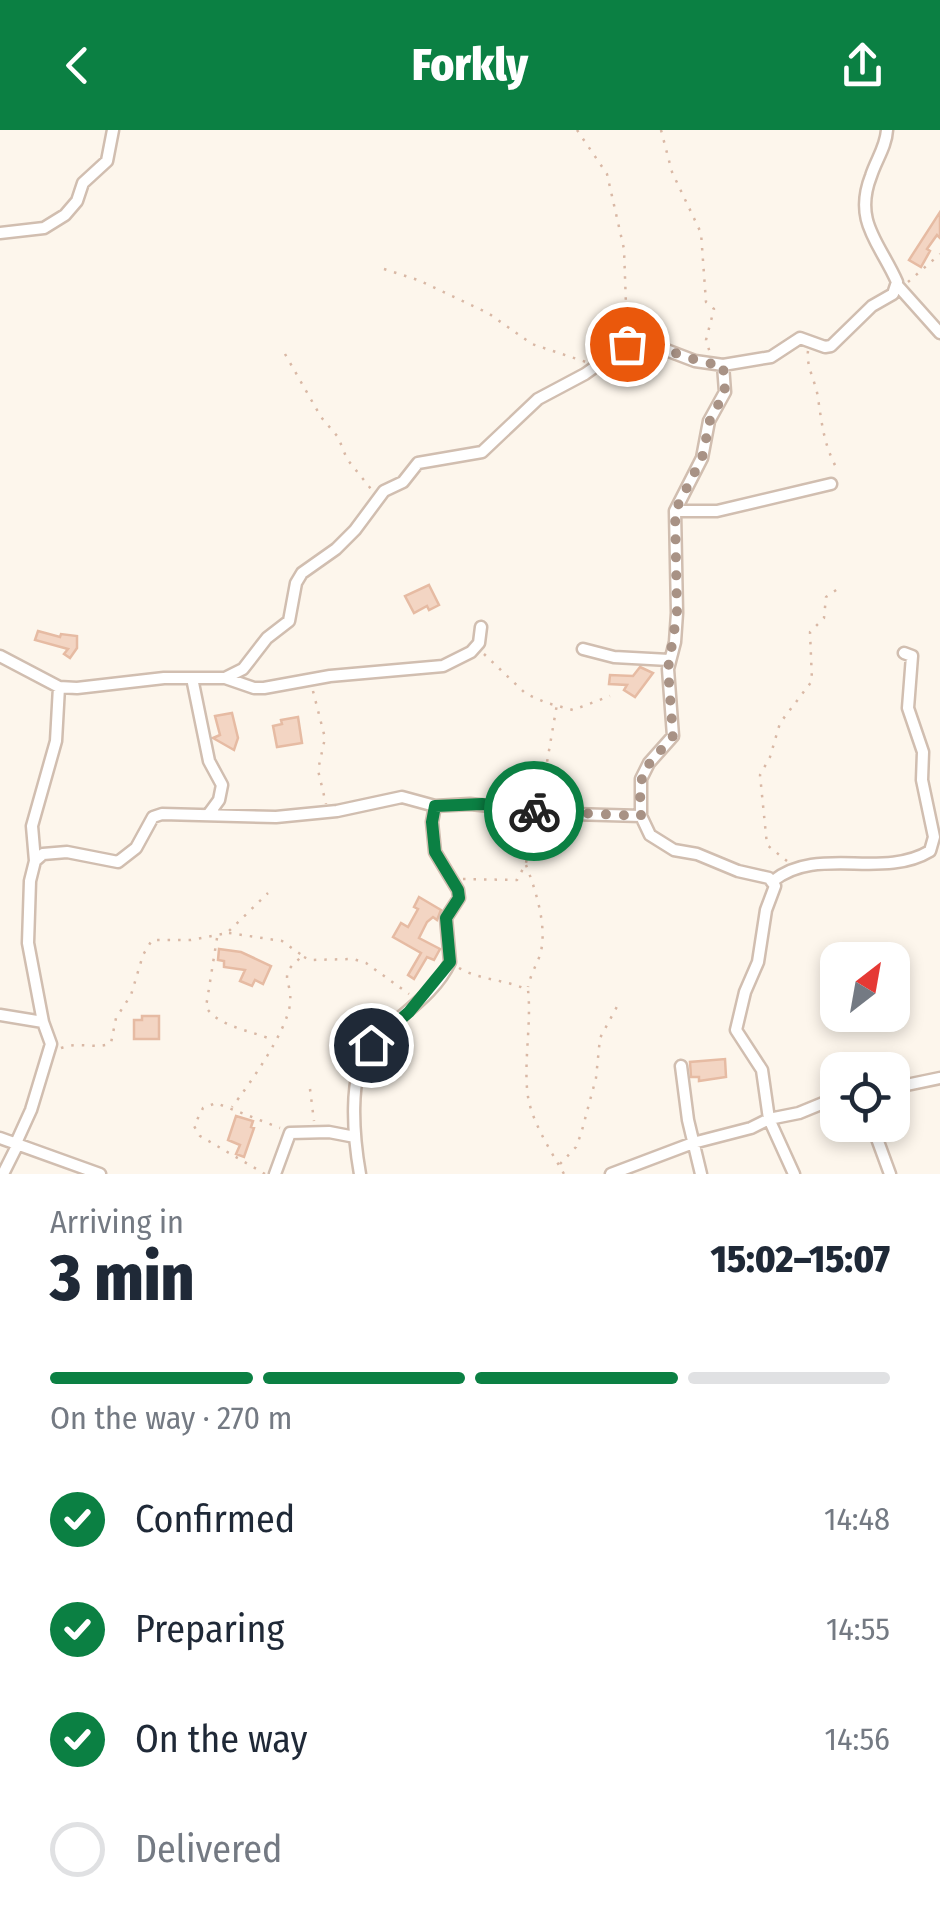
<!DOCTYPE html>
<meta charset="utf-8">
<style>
body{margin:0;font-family:"Fira Sans Condensed",sans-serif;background:#f2f2f3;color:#1f2937;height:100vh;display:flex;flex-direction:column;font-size:38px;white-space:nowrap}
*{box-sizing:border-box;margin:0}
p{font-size:32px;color:#747a83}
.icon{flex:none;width:55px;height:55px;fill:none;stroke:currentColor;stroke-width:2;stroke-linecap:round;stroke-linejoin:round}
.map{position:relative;height:1044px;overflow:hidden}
.panel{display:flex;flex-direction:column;background:#fff;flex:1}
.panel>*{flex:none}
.needle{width:65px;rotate:31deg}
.fabs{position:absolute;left:820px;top:812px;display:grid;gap:20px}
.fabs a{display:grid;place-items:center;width:90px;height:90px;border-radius:20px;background:#fff;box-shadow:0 5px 15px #0003;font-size:50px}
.pin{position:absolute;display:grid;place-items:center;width:85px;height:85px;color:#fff;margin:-42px;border:5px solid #fff;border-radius:50%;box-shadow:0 2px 10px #0007}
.courier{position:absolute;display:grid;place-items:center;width:100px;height:100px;margin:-50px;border:8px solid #0b8043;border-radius:50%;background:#fff;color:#222;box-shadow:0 2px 12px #0007}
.headline em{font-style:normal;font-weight:800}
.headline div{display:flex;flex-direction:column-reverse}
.headline{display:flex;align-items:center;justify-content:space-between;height:170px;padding:0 50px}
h1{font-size:65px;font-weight:800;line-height:75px}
.bar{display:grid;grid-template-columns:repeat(4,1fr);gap:15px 10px;align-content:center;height:120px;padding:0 50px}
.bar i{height:12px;border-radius:8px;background:#e0e1e3}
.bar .selected{background:#0b8043}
.bar p{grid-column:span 4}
ol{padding:0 50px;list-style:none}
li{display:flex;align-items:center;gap:30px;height:110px}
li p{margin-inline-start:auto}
li .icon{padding:10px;border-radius:50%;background:#0b8043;color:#fff;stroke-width:4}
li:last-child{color:#747a83}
li i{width:55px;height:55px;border:5px solid #e0e1e3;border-radius:50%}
header{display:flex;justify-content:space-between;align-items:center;height:130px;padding:0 50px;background:#0b8043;color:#fff;font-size:45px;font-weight:800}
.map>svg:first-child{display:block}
.building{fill:#f3d5c3;stroke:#e6bba3;stroke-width:2.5}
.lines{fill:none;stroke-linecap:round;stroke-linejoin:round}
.street-casing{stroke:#d1beb0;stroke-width:15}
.path{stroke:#d9b8a5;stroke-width:2.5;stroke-dasharray:2.5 8;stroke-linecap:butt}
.street{stroke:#fff;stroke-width:10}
.done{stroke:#a89285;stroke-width:10;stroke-dasharray:0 18}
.route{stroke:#0b8043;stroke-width:12}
</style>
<header><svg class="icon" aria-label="back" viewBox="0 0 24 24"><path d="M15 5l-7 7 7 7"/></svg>Forkly<svg class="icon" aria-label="share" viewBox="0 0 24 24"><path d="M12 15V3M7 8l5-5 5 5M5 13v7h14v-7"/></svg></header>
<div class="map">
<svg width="940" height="1044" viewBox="0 0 940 1044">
<rect width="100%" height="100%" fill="#fdf6ec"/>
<!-- building -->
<path class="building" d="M 940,82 L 940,108 L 937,105 L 927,119 L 930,121 L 921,137 L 909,130 Z
M 429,455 L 439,475 L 429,480 L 427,476 L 414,483 L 405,466 Z
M 38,501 L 60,507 L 61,504 L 77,506 L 77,518 L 70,528 L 64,524 L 68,519 L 35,510 Z
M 640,537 L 653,543 L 635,567 L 624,560 L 627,555 L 609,554 L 610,545 L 633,546 Z
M 232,583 L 238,608 L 234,620 L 213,608 L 220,605 L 215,586 Z
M 298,587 L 302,613 L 277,617 L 273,596 L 282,594 L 281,590 Z
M 419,767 L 441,780 L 437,790 L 433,787 L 427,792 L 419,808 L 440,819 L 434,830 L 427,827 L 414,849 L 408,845 L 421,823 L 393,807 L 401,793 L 408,797 L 418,779 L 414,777 Z
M 219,819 L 241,822 L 271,836 L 263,854 L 255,850 L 252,856 L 240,851 L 245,840 L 224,837 L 224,831 L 218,830 Z
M 142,886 L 159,886 L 159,909 L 134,909 L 134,890 L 142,890 Z
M 725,929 L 726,947 L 699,951 L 699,947 L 691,947 L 690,932 Z
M 236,986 L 253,991 L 251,997 L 254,998 L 244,1027 L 236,1024 L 240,1015 L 228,1010 Z"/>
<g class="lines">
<defs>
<path id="street" d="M 0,103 L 44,98 L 65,85 L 77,71 L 83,53 L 107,31 L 113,0
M 898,156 L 940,203
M 675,381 L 717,381 L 831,354
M 583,519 L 614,527 L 669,530
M 0,526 L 59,557 L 77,558 L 164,548 L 225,548 L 243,539 L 267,508 L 289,491 L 296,453 L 302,443 L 336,419 L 355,400 L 384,361 L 403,352 L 418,333 L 482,322 L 538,269 L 585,244 L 627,214 L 653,215 L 695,231 L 723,235
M 192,548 L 209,631 L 222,655 L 219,670 L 208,685
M 225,548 L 254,558 L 264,558 L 330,546 L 443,536 L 471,522 L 479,513 L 481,497
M 35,731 L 32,696 L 56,611 L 59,557
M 773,751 C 817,715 882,750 930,721 L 934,707 L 922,650 L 923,622 L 908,578 L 912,526 L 904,523
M 0,885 L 43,892
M 681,936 L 688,990 L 701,1044
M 892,958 L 940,948
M 872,995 L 890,1044
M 0,1008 L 100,1044
M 16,1013 L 31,980 L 51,914 L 43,892 L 28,813 L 30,751 L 35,731 L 43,724 L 67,722 L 118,732 L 136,718 L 153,687 L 162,684 L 276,687 L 337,681 L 402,667 L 435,676 L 470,674 L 572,684 L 641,686
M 3,1044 L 18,1014
M 275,1044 L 290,1003 L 329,1002 L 355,1007
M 360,1044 C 354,1010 347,944 370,916 C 395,887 433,868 450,832 L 446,788 L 459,768 L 458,760 L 435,722 L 432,692 L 435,676
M 611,1044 L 693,1013 L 751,998 L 769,989 L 762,940 L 736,900 L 745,862 L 758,832 L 766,780 L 775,756 L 769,748 L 738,741 L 697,724 L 674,720 L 650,705 L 641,686 L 641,649 L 649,633 L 673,606 L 668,539 L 675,512 L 677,483 L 675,381 L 702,328 L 709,291 L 725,262 L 723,235 L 771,227 L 800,208 L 825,217 L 831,216 L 872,176 L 893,164 L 897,152 C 880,113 853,92 871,46 C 876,30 886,17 887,0
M 794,1044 L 769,989 L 799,983 L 838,967"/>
</defs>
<!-- street casing -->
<use href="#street" class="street-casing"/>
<!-- path -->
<path class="path" d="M 577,0 L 607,44 L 624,119 L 627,203
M 661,0 L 672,42 L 701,103 L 706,172 L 714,179 L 706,210 L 710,223
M 384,139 L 418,150 L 488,183 L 532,214 L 586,232
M 908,152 L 940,124
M 808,221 C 806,237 816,252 818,268 C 822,295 824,315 837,339
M 285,224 L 321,287 L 338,307 L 347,329 L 371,359
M 484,524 L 526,564 L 547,573 L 573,580 L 610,566
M 313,561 L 325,608 L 318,640 L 326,674
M 540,673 L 557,574
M 787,731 L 767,715 L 760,645 L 770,627 L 780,593 L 812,551 L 810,502 L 824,488 L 826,467 L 842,456
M 526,735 C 536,761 548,798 540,825 C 536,836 530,846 528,857
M 463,749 L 517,750 L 526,733 L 534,690
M 229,803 L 282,811 L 303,826 C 275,847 293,849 290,874 C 287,901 249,955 232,977
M 217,808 L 206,877 C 218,897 253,901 273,910
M 304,827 L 310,830 L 353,829 L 366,833 L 409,864
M 459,838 C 482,851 505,849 528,860 C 532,894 522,940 529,972 C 535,997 551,1021 564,1044
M 61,918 C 80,911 97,920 111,913 L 116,888 L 131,865 L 143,825 L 152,810 L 191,810 L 227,803 L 268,763
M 310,959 L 314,991
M 560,1034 L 576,1017 L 581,1004 L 596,948 L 600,908 L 620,871
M 265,1044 L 200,1006 L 194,996 L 203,978 L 216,973 L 280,998"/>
<!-- street -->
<use href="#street" class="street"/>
</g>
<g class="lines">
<!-- done -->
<path class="done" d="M 534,681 L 641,686 L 640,662 L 643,641 L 673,606 L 668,539 L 677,483 L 675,381 L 702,328 L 710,290 L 725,262 L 723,235 C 689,233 661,212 627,214"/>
<!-- route -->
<path class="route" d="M 371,915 L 409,882 L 450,832 L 446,788 L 459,768 L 458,760 L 435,722 L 432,692 L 435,676 L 482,674 L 534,681"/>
</g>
</svg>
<div class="fabs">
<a><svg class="needle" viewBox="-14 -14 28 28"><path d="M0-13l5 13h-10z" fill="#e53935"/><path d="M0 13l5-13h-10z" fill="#747a83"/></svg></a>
<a><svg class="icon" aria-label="locate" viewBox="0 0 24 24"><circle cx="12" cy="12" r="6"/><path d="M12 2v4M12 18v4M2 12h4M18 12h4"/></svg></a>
</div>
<div class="pin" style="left:627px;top:214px;background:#ea580c"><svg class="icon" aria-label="bag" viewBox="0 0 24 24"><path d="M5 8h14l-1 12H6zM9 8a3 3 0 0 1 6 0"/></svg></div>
<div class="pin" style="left:371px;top:915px;background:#1f2937"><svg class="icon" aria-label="home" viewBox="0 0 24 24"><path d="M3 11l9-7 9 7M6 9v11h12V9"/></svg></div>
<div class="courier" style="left:534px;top:681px"><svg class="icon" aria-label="bike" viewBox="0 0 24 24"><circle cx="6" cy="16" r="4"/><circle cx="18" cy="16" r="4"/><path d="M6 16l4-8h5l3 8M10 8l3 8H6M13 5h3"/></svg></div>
</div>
<section class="panel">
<div class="headline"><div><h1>3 min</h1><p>Arriving in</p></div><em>15:02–15:07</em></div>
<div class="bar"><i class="selected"></i><i class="selected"></i><i class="selected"></i><i></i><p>On the way · 270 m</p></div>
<ol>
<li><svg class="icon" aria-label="check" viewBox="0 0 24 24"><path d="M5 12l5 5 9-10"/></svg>Confirmed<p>14:48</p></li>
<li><svg class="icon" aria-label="check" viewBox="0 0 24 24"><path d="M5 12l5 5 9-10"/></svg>Preparing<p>14:55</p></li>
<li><svg class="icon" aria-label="check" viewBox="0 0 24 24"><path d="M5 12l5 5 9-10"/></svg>On the way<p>14:56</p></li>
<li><i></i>Delivered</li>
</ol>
</section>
